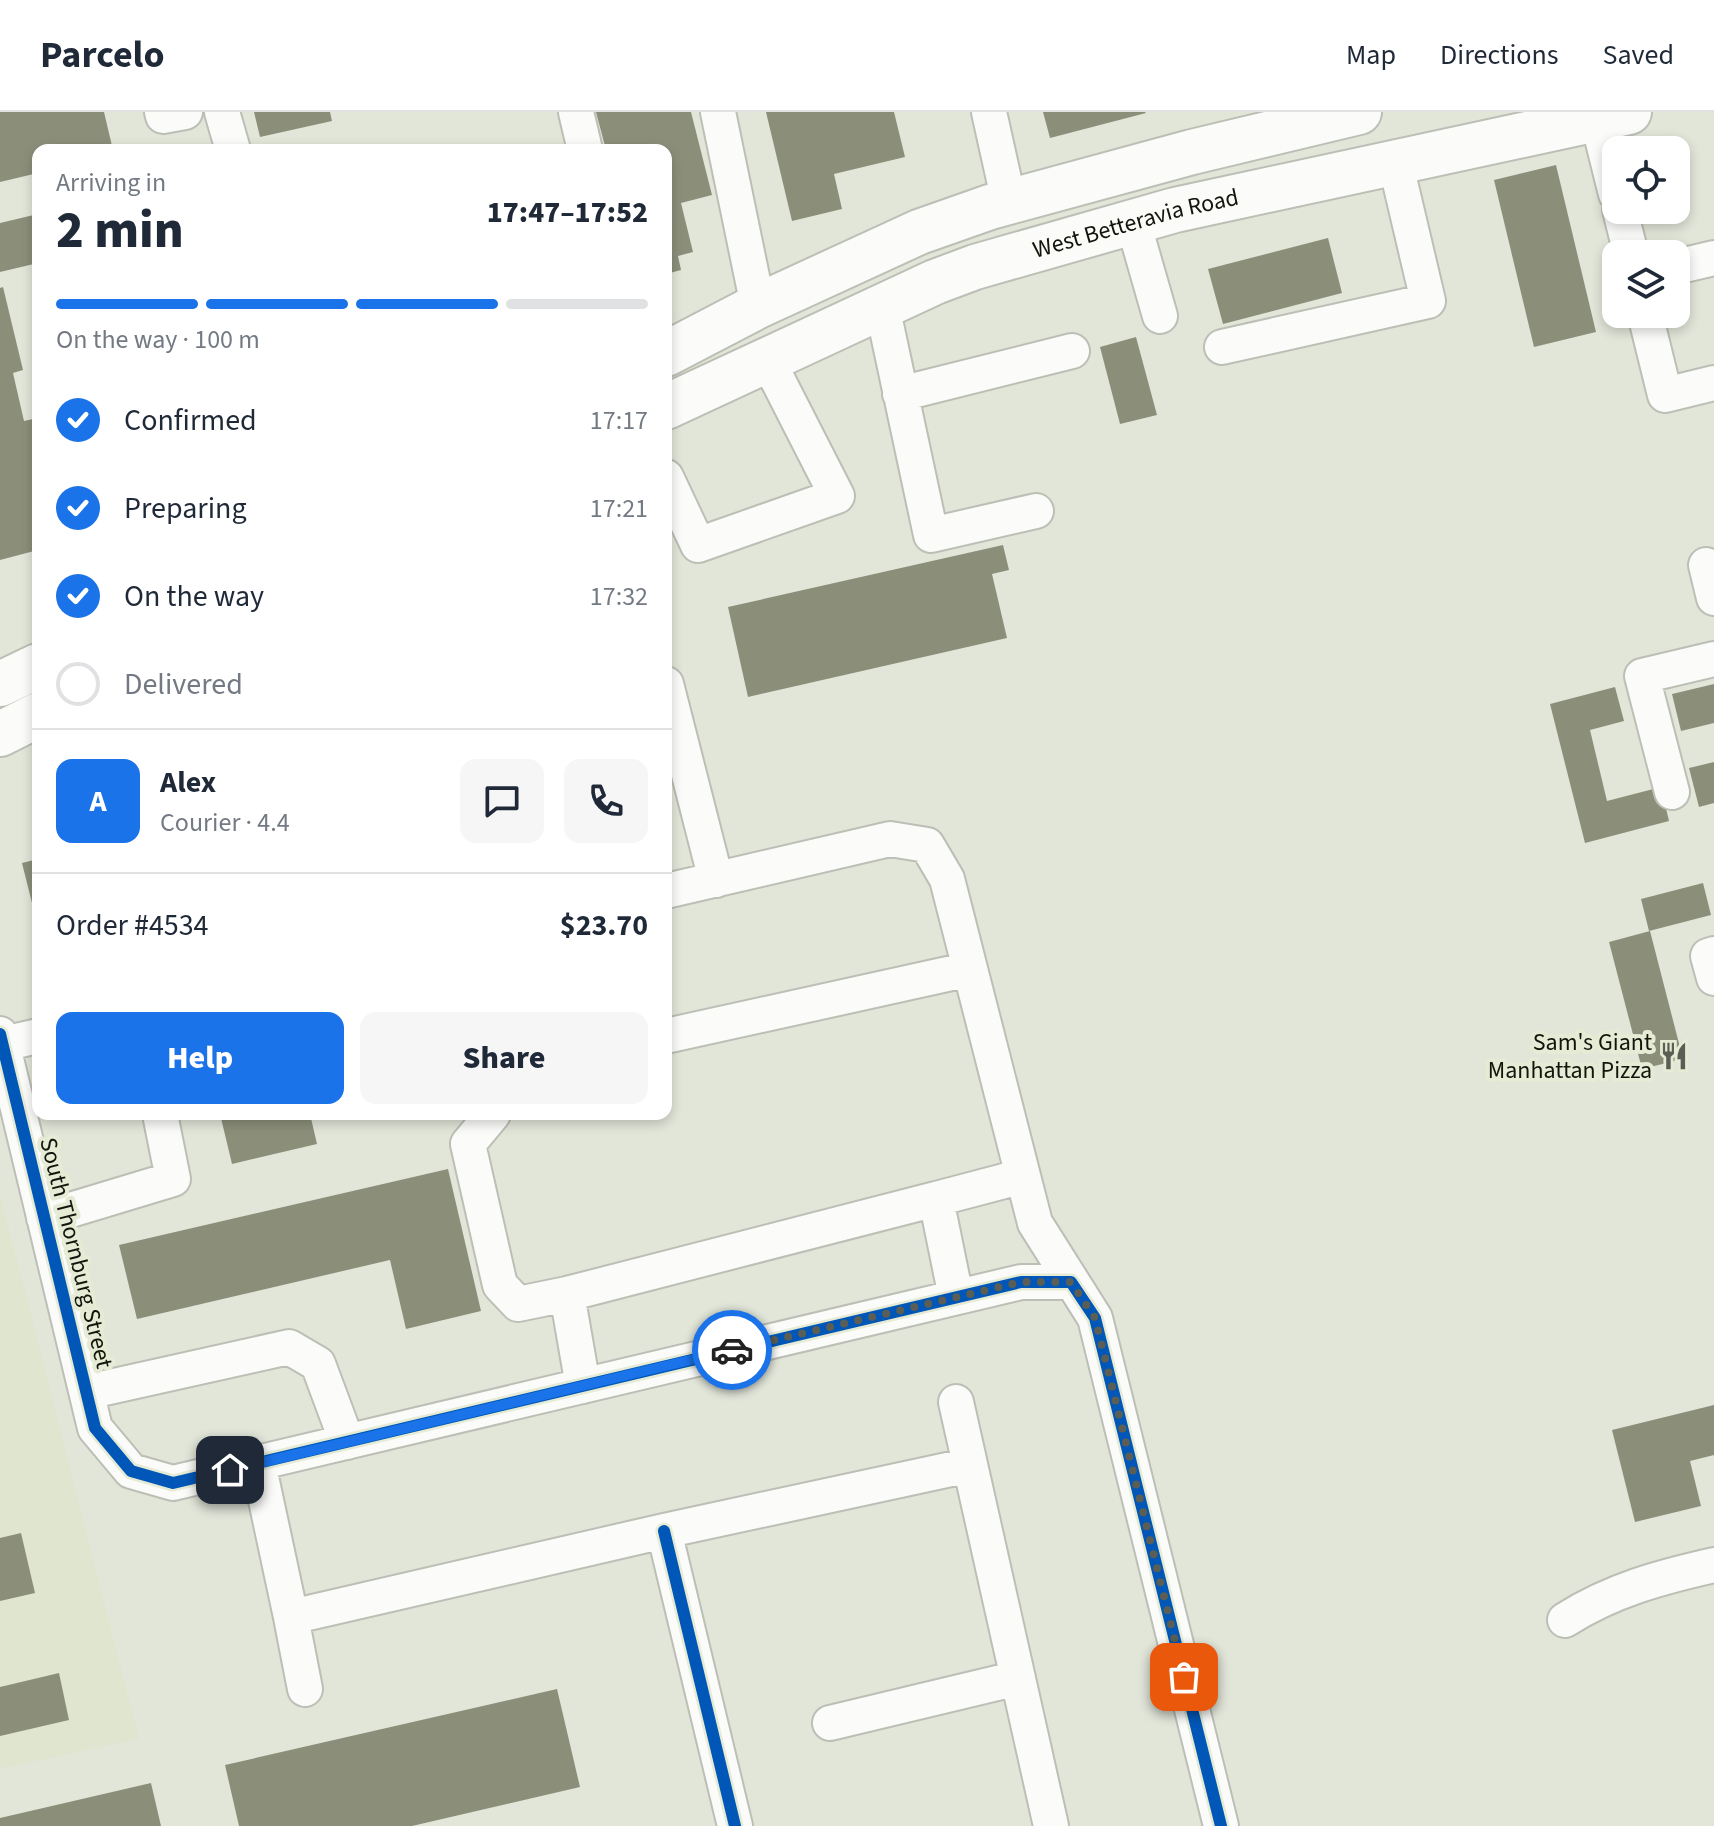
<!DOCTYPE html>
<meta charset="utf-8">
<style>
body{margin:0;font-family:"Source Sans 3",sans-serif;background:#f6f6f7;color:#1f2937;height:100vh;display:flex;flex-direction:column;font-size:30px;white-space:nowrap}
*{box-sizing:border-box;margin:0}
p{font-size:26px;color:#747a83}
.icon{flex:none;width:44px;height:44px;fill:none;stroke:currentColor;stroke-width:2;stroke-linecap:round;stroke-linejoin:round}
.map{position:relative;flex:1;overflow:hidden}
.sheet{position:absolute;left:32px;top:32px;width:640px;height:976px;display:flex;flex-direction:column;background:#fff;border-radius:16px;box-shadow:0 4px 12px #0003}
.sheet>*{flex:none}
.fabs{position:absolute;left:1602px;top:24px;display:grid;gap:16px}
.fabs a{display:grid;place-items:center;width:88px;height:88px;border-radius:16px;background:#fff;box-shadow:0 4px 12px #0003;font-size:40px}
.pin{position:absolute;display:grid;place-items:center;width:68px;height:68px;color:#fff;margin:-34px;border-radius:16px;box-shadow:0 4px 12px #0006}
.courier{position:absolute;display:grid;place-items:center;width:80px;height:80px;margin:-40px;border:6px solid #1a73e8;border-radius:50%;background:#fff;color:#222;box-shadow:0 2px 10px #0007}
.head em{font-style:normal;font-weight:800}
.head div{display:flex;flex-direction:column-reverse}
.head{display:flex;align-items:center;justify-content:space-between;height:136px;padding:0 24px}
h1{font-size:52px;font-weight:800;line-height:60px}
.bar{display:grid;grid-template-columns:repeat(4,1fr);gap:12px 8px;align-content:center;height:96px;padding:0 24px}
.bar i{height:10px;border-radius:6px;background:#e0e1e3}
.bar .active{background:#1a73e8}
.bar p{grid-column:span 4}
.line{display:flex;align-items:center;gap:20px;padding:0 24px;border-top:2px solid #e0e1e3}
.line div{flex:1}
.round{display:grid;place-items:center;flex:none;width:84px;height:84px;border-radius:16px;background:#f6f6f7}
ol{padding:0 24px;list-style:none}
li{display:flex;align-items:center;gap:24px;height:88px}
li p{margin-inline-start:auto}
li .icon{padding:8px;border-radius:50%;background:#1a73e8;color:#fff;stroke-width:4}
li:last-child{color:#747a83}
li i{width:44px;height:44px;border:4px solid #e0e1e3;border-radius:50%}
.action{display:flex;gap:16px;margin-top:auto;padding:16px 24px}
.action a{flex:1;height:92px;border-radius:16px;background:#1a73e8;color:#fff;font-size:32px;font-weight:800;line-height:92px;text-align:center}
.action a+a{background:#f6f6f7;color:#1f2937}
header{display:flex;align-items:center;gap:48px;box-sizing:border-box;height:112px;padding:0 40px;background:#fff;border-bottom:2px solid #e0e1e3}
header strong{font-size:38px}
nav{display:flex;gap:44px;margin-inline-start:auto;font-size:28px}
.map>svg:first-child{display:block}
.built{fill:#dfe5ce}
.building{fill:#8b8f7a}
.lines{fill:none;stroke-linecap:round;stroke-linejoin:round}
.minor-casing{stroke:#bcbfb5;stroke-width:38}
.major-casing{stroke:#bcbfb5;stroke-width:48}
.minor{stroke:#fbfbf9;stroke-width:34}
.major{stroke:#fbfbf9;stroke-width:44}
.cycleway-casing{stroke:#e5ebd4;stroke-width:17}
.cycleway{stroke:#0057b8;stroke-width:12}
.done{stroke:#5b5e54;stroke-width:8;stroke-dasharray:0 14.4}
.route{stroke:#1a73e8;stroke-width:10}
.labels{text-anchor:middle;dominant-baseline:central;stroke-width:8;stroke-linejoin:round;paint-order:stroke}
.street-label{font-size:24px;fill:#13140c;stroke:#e5ebd4}
.poi-label{font-size:24px;fill:#13140c;stroke:#e5ebd4;text-anchor:end}
</style>
<header>
<strong>Parcelo</strong>
<nav><a>Map</a><a>Directions</a><a>Saved</a></nav>
</header>
<div class="map">
<svg width="1714" height="1714" viewBox="0 0 1714 1714">
<rect width="100%" height="100%" fill="#e2e6d9"/>
<!-- built -->
<path class="built" d="M 0,1082 L 139,1627 L 0,1657 Z"/>
<!-- building -->
<path class="building" d="M 0,0 L 104,0 L 113,38 L 38,38 L 38,61 L 0,70 Z
M 254,0 L 330,0 L 332,9 L 260,25 Z
M 596,0 L 691,0 L 712,83 L 681,91 L 693,140 L 678,144 L 681,158 L 666,162 L 666,38 L 606,38 Z
M 766,0 L 894,0 L 905,45 L 834,62 L 842,97 L 792,109 Z
M 1043,0 L 1145,0 L 1146,1 L 1050,26 Z
M 1556,53 L 1596,220 L 1534,235 L 1494,68 Z
M 38,102 L 38,151 L 0,160 L 0,111 Z
M 1328,126 L 1342,181 L 1223,212 L 1208,157 Z
M 3,175 L 23,258 L 13,261 L 24,309 L 33,307 L 38,329 L 38,438 L 0,448 L 0,176 Z
M 1136,225 L 1157,303 L 1120,312 L 1100,235 Z
M 1003,433 L 1009,458 L 992,462 L 1007,526 L 748,585 L 728,495 Z
M 1714,572 L 1714,611 L 1681,619 L 1672,582 Z
M 1615,575 L 1624,609 L 1590,618 L 1607,689 L 1661,675 L 1669,709 L 1585,731 L 1550,592 Z
M 1714,650 L 1714,691 L 1699,695 L 1689,656 Z
M 38,747 L 38,811 L 37,811 L 22,751 Z
M 1703,771 L 1711,803 L 1649,819 L 1641,787 Z
M 1650,819 L 1683,947 L 1642,957 L 1609,830 Z
M 220,1002 L 310,1002 L 317,1032 L 232,1052 Z
M 448,1057 L 481,1199 L 406,1217 L 390,1148 L 137,1207 L 119,1133 Z
M 1714,1293 L 1714,1343 L 1690,1349 L 1701,1394 L 1635,1410 L 1612,1318 Z
M 21,1421 L 35,1481 L 0,1489 L 0,1426 Z
M 59,1561 L 69,1608 L 0,1624 L 0,1575 Z
M 557,1577 L 580,1675 L 412,1714 L 239,1714 L 225,1653 Z
M 151,1671 L 161,1714 L 0,1714 L 0,1706 Z"/>
<g class="lines">
<defs>
<path id="minor" d="M 162,0 L 163,4 L 185,0
M 222,0 L 233,38
M 576,0 L 585,38
M 718,0 L 758,194
M 989,0 L 1009,90
M 1597,6 L 1616,82
M 1620,98 L 1631,142
M 1133,110 L 1160,204
M 1676,155 L 1714,146
M 882,194 L 931,423 L 1036,399
M 1645,202 L 1665,283 L 1714,271
M 1222,235 L 1428,189 L 1395,49
M 900,282 L 1072,239
M 666,365 L 698,433 L 837,384 L 767,247
M 1706,453 L 1714,486
M 666,572 L 716,768
M 1672,680 L 1642,564 L 1714,547
M 666,779 L 890,727 L 927,733 L 947,767 L 1035,1111 L 1095,1206 L 1221,1714
M 1714,842 L 1708,844 L 1714,866
M 0,922 L 95,1316 L 131,1359 L 173,1371 L 1021,1170 L 1071,1170
M 666,924 L 970,857
M 3,932 L 38,924
M 493,1002 L 468,1032 L 500,1173 L 518,1192 L 567,1182 L 583,1274
M 44,1106 L 173,1067 L 160,1002
M 567,1182 L 936,1087
M 956,1185 L 936,1087 L 1023,1064
M 87,1280 L 289,1235 L 318,1252 L 347,1330
M 956,1290 L 1051,1714
M 258,1351 L 291,1505 L 664,1419 L 970,1353
M 664,1419 L 735,1714
M 291,1505 L 305,1577
M 1565,1508 C 1612,1478 1661,1465 1714,1453
M 830,1611 L 1018,1566"/>
<g id="major">
<path d="M 666,242 L 758,194 L 919,120 L 990,95 L 1192,40 L 1359,0"/>
<path id="s1" d="M 666,295 L 935,170 L 975,155 L 1175,98 L 1629,0"/>
<path d="M 0,572 L 38,554"/>
<path d="M 0,622 L 38,603"/>
</g>
</defs>
<!-- minor casing -->
<use href="#minor" class="minor-casing"/>
<!-- major casing -->
<use href="#major" class="major-casing"/>
<!-- minor -->
<use href="#minor" class="minor"/>
<!-- major -->
<use href="#major" class="major"/>
<defs>
<path id="cycleway" d="M 0,922 L 95,1316 L 131,1359 L 173,1371 L 1021,1170 L 1071,1170 L 1095,1206 L 1221,1714
M 664,1419 L 735,1714"/>
</defs>
<!-- cycleway casing -->
<use href="#cycleway" class="cycleway-casing"/>
<!-- cycleway -->
<use href="#cycleway" class="cycleway"/>
</g>
<g class="lines">
<!-- done -->
<path class="done" d="M 732,1238 L 1021,1170 L 1071,1170 L 1095,1206 L 1184,1565"/>
<!-- route -->
<path class="route" d="M 230,1358 L 732,1238"/>
</g>
<!-- icons -->
<defs>
<symbol id="restaurant-bare" viewBox="-9 -9 18 18"><path d="M-5-6h1v4h1v-4h1v4h1v-4h1v5L-1.5 .5V6h-2V.5L-5-1ZM5-6V6H3V1.5H1.5Q1.5-4 5-6Z" fill="#5b5e54" stroke="#e5ebd4" stroke-width="2.5" paint-order="stroke"/></symbol>
</defs>
<g fill-rule="evenodd">
<use href="#restaurant-bare" x="1654" y="924" width="40" height="40"/>
</g>
<g class="labels">
<!-- street labels -->
<g class="street-label">
<text stroke="none"><textPath href="#s1" startOffset="506">West Betteravia Road</textPath></text>
<text transform="translate(76 1141) rotate(76)">South Thornburg Street</text>
</g>
<!-- poi labels -->
<g class="poi-label">
<text x="1652" y="930">Sam's Giant<tspan x="1652" dy="28">Manhattan Pizza</tspan></text>
</g>
</g>
</svg>
<div class="fabs">
<a><svg class="icon" aria-label="locate" viewBox="0 0 24 24"><circle cx="12" cy="12" r="6"/><path d="M12 2v4M12 18v4M2 12h4M18 12h4"/></svg></a>
<a><svg class="icon" aria-label="layers" viewBox="0 0 24 24"><path d="M12 4l9 5-9 5-9-5zM3 14l9 5 9-5"/></svg></a>
</div>
<div class="pin" style="left:1184px;top:1565px;background:#ea580c"><svg class="icon" aria-label="bag" viewBox="0 0 24 24"><path d="M5 8h14l-1 12H6zM9 8a3 3 0 0 1 6 0"/></svg></div>
<div class="pin" style="left:230px;top:1358px;background:#1f2937"><svg class="icon" aria-label="home" viewBox="0 0 24 24"><path d="M3 11l9-7 9 7M6 9v11h12V9"/></svg></div>
<div class="courier" style="left:732px;top:1238px"><svg class="icon" aria-label="car" viewBox="0 0 24 24"><path d="M5 17H2v-5l4-1 3-4h7l3 4 3 1v5h-3M9 17h6M6 11h13"/><circle cx="7" cy="17" r="2"/><circle cx="17" cy="17" r="2"/></svg></div>
<section class="sheet">
<div class="head"><div><h1>2 min</h1><p>Arriving in</p></div><em>17:47–17:52</em></div>
<div class="bar"><i class="active"></i><i class="active"></i><i class="active"></i><i></i><p>On the way · 100 m</p></div>
<ol>
<li><svg class="icon" aria-label="check" viewBox="0 0 24 24"><path d="M5 12l5 5 9-10"/></svg>Confirmed<p>17:17</p></li>
<li><svg class="icon" aria-label="check" viewBox="0 0 24 24"><path d="M5 12l5 5 9-10"/></svg>Preparing<p>17:21</p></li>
<li><svg class="icon" aria-label="check" viewBox="0 0 24 24"><path d="M5 12l5 5 9-10"/></svg>On the way<p>17:32</p></li>
<li><i></i>Delivered</li>
</ol>
<div class="line" style="height:144px"><b class="round" style="background:#1a73e8;color:#fff">A</b><div><b>Alex</b><p>Courier · 4.4</p></div><a class="round"><svg class="icon" aria-label="chat" viewBox="0 0 24 24"><path d="M4 5h16v11H9l-5 4z"/></svg></a><a class="round"><svg class="icon" aria-label="phone" viewBox="0 0 24 24"><path d="M5 4h4l2 5-3 2q2 4 5 5l2-3 5 2v4C11 20 4 13 5 4z"/></svg></a></div>
<div class="line" style="height:104px"><div>Order #4534</div><b>$23.70</b></div>
<div class="action"><a>Help</a><a>Share</a></div>
</section>
</div>
